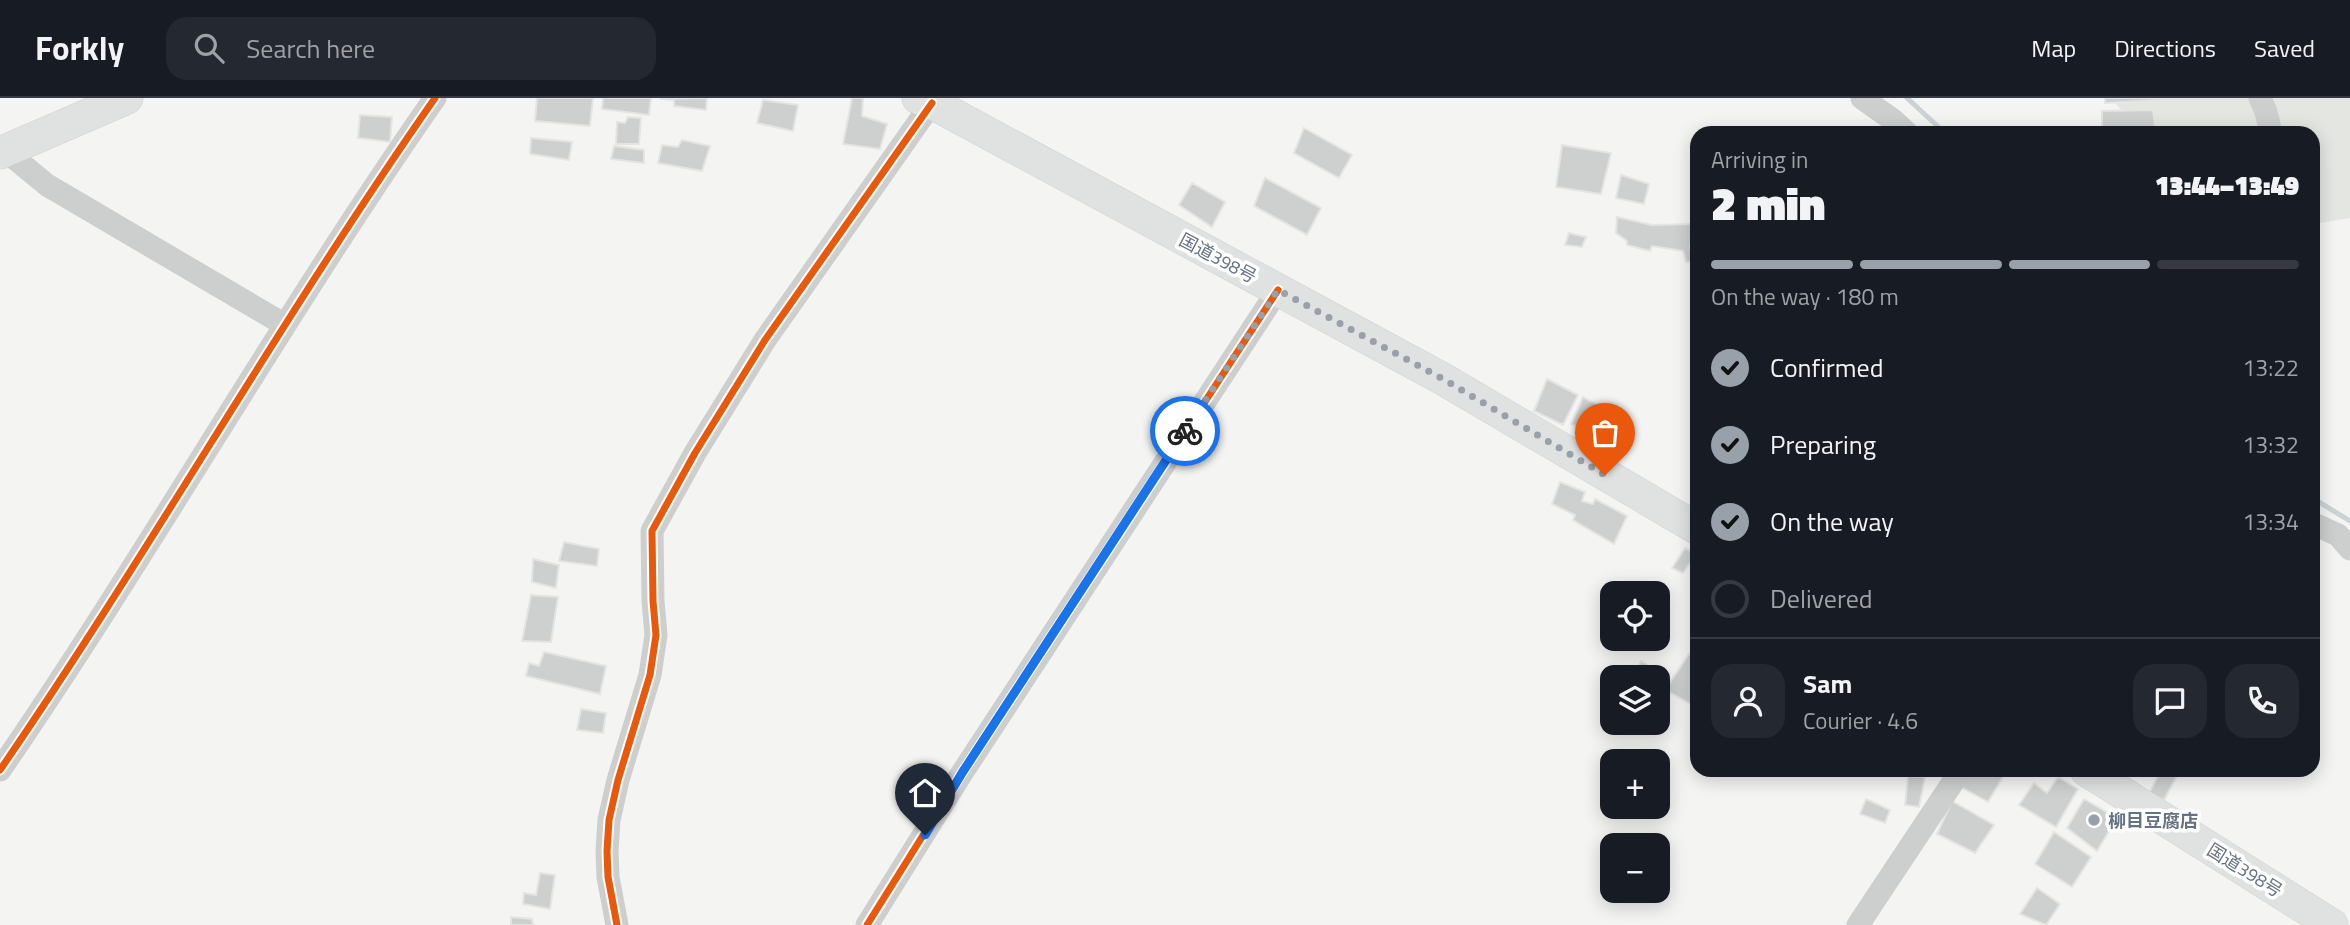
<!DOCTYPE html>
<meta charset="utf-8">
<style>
body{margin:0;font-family:"Titillium Web","Noto Sans JP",sans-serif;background:#242831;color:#f1f3f6;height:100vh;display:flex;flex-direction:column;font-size:26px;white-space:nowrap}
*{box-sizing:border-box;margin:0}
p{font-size:23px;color:#9ea1a6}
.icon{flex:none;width:38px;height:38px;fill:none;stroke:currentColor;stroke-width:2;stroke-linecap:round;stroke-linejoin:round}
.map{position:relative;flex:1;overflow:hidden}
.sheet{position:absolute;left:1690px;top:28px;width:630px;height:651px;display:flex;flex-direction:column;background:#171b24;border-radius:21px;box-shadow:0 4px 18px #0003}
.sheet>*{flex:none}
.fabs{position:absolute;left:1600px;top:483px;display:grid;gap:14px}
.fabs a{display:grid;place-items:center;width:70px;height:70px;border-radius:14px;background:#171b24;box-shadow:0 4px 18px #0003;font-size:35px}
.pin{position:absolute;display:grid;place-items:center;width:60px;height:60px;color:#fff;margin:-72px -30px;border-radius:50% 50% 50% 0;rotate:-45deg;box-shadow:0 0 7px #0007}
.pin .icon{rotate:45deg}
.courier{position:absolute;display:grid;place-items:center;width:70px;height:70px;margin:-35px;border:5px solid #1a73e8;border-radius:50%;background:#fff;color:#222;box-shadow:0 2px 9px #0007}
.summary em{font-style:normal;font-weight:800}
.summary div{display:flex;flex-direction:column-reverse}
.summary{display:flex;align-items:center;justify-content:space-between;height:119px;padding:0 21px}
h1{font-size:46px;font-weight:800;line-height:52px}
.bar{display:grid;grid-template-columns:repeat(4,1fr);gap:10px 7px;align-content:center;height:84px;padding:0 21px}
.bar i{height:9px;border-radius:5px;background:#363941}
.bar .selected{background:#98a0aa}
.bar p{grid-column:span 4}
.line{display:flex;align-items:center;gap:18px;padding:0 21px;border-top:2px solid #363941}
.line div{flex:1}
.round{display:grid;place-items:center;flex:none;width:74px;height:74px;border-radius:21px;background:#242831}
ol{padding:0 21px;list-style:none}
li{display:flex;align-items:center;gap:21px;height:77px}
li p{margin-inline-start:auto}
li .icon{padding:7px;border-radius:50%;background:#98a0aa;color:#111;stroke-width:4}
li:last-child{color:#9ea1a6}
li i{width:38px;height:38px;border:4px solid #363941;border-radius:50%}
header{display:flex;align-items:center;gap:42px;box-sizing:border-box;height:98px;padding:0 35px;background:#171b24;border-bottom:2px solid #363941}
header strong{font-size:33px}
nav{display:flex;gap:38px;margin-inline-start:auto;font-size:24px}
.search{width:490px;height:63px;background:#242831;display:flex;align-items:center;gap:18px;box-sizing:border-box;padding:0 24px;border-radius:21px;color:#9ea1a6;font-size:26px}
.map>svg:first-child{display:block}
.green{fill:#e4e7e1}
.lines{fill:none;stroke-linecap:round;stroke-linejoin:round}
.stream{stroke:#ccd3d6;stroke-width:5}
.building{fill:#cecfcf;stroke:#e4e4e3;stroke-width:2}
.highway-casing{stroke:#d1d2d2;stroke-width:33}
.minor{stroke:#cdcece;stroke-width:23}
.highway{stroke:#e0e1e1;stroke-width:32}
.cycleway-casing{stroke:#fff;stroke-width:11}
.cycleway{stroke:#e8590c;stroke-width:7}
.done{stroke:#98a0aa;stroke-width:7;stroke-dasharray:0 12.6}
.route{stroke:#1a73e8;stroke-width:9}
.poi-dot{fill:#98a0aa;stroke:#fff;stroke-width:2.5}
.labels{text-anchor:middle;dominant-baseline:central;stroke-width:7;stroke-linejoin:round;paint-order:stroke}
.street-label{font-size:18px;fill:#667282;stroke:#fff}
.poi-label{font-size:18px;font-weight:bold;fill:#667282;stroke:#fff;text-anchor:start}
</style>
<header>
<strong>Forkly</strong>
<div class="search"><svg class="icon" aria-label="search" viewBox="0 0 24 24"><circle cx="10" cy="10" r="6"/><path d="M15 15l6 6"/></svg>Search here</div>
<nav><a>Map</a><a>Directions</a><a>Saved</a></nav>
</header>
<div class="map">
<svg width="2350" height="827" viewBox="0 0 2350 827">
<rect width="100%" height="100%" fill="#f4f5f3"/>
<!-- green -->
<path class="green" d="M 2110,0 L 2350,0 L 2350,120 L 2314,126 L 2314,35 L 2144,35 Z"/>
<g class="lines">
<!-- stream -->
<path class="stream" d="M 1907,0 L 1945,35
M 2314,401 L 2350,423"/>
</g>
<!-- building -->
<path class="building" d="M 537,0 L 593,0 L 590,28 L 535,23 Z
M 603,0 L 651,0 L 649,17 L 602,11 Z
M 707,0 L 706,12 L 674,8 L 674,2 L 660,1 Z
M 852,0 L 863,0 L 862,18 L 887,26 L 880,51 L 843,46 Z
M 2105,0 L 2162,0 L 2162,2 L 2105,5 Z
M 763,2 L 798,7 L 793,33 L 757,25 Z
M 2153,12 L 2156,35 L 2102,35 L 2102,13 Z
M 360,17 L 392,19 L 390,44 L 358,40 Z
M 628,19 L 641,20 L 639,46 L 616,46 L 617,24 L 625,25 Z
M 1304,30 L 1352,57 L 1339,80 L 1294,55 Z
M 531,40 L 572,44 L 569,62 L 530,56 Z
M 682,42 L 710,48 L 702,73 L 658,65 L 662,47 L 678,49 Z
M 1562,47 L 1611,55 L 1601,96 L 1556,89 Z
M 614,48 L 644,52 L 644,65 L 611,61 Z
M 1621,77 L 1649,86 L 1644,106 L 1616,100 Z
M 1265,80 L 1321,110 L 1307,137 L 1254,108 Z
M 1192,85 L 1225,104 L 1212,129 L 1179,107 Z
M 1617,119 L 1652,127 L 1694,126 L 1690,150 L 1698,151 L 1697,164 L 1686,164 L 1683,153 L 1652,148 L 1650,153 L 1627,147 L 1627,143 L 1616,135 Z
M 1569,135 L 1586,139 L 1582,149 L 1565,147 Z
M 1547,281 L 1578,297 L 1563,327 L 1534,313 Z
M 1583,299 L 1615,316 L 1602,341 L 1571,326 Z
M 1560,384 L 1585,394 L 1582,403 L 1593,406 L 1595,401 L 1627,418 L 1614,446 L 1573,422 L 1575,417 L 1552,406 Z
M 564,444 L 599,451 L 597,468 L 559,463 Z
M 1685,450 L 1696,456 L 1683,475 L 1672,470 Z
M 533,461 L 559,467 L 556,490 L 532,484 Z
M 531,497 L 558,499 L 551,544 L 522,543 Z
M 544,554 L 606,568 L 600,596 L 526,578 L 529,565 L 539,568 Z
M 1689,556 L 1698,561 L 1698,602 L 1694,608 L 1665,592 Z
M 1641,563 L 1656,572 L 1652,579 L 1636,574 Z
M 581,611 L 606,615 L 603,635 L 577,632 Z
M 1974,672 L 2007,672 L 1988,704 L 1961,689 Z
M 2161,672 L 2179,674 L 2164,702 L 2149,695 Z
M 1908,678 L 1925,679 L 1919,709 L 1905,707 Z
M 2058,679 L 2078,691 L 2056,729 L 2019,707 L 2034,685 L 2047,695 Z
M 1866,701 L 1890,712 L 1885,725 L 1860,716 Z
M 2084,701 L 2117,720 L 2097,753 L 2067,730 Z
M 1952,703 L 1994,727 L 1975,755 L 1937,736 Z
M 2054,734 L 2091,759 L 2072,789 L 2035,766 Z
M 540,775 L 555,777 L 550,811 L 523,806 L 524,795 L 536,797 Z
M 2037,790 L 2060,806 L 2046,827 L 2020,816 Z
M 511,819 L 532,821 L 533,827 L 511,827 Z"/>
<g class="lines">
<defs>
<path id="highway" d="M 918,0 L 932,5 L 1443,281 L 1698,431
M 0,55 L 127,0
M 2086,672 L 2332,827"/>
</defs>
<!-- highway casing -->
<use href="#highway" class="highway-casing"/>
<!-- minor -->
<path class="minor" d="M 1862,0 L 1893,22 L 1907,35
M 2260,0 L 2266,14 L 2271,35
M 7,54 L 47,87 L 285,227
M 2314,426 L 2338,437 L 2350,451
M 0,672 C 151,452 282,219 435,0
M 617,827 L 608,779 L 607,753 L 609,722 L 618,682 L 650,577 L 656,537 L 653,503 L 652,433 L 695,355 L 765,242 L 932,5
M 867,827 L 962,675 L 1278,192
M 1858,827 L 1961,672"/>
<!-- highway -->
<use href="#highway" class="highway"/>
<defs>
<path id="cycleway" d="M 0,672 C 151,452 282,219 435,0
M 617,827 L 608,779 L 607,753 L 609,722 L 618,682 L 650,577 L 656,537 L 653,503 L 652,433 L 695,355 L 765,242 L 932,5
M 867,827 L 962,675 L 1278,192"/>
</defs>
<!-- cycleway casing -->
<use href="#cycleway" class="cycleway-casing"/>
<!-- cycleway -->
<use href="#cycleway" class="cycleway"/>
</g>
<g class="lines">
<!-- done -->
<path class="done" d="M 1185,333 L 1278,192 L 1443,281 L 1605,377"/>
<!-- route -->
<path class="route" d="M 925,737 L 962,675 L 1185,333"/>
</g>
<!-- markers -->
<circle class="poi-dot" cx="2094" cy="722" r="7"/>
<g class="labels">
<!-- street labels -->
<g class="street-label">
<text transform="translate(1218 160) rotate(28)">国道398号</text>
<text transform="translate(2245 772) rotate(32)">国道398号</text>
</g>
<!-- poi labels -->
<g class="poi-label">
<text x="2108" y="722">柳目豆腐店</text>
</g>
</g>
</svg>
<div class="fabs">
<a><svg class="icon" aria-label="locate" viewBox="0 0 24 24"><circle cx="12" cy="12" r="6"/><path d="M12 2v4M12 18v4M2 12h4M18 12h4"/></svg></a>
<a><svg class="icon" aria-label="layers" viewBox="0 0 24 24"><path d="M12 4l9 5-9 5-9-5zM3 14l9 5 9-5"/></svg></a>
<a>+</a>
<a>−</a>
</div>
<div class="pin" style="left:1605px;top:377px;background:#ea580c"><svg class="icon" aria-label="bag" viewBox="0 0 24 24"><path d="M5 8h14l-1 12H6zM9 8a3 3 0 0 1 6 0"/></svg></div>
<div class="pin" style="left:925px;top:737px;background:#1f2937"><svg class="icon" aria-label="home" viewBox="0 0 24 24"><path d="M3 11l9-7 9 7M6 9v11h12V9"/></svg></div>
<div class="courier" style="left:1185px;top:333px"><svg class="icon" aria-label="bike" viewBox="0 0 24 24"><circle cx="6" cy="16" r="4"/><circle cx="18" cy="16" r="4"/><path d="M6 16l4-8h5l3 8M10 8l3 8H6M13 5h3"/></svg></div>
<section class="sheet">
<div class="summary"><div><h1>2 min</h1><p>Arriving in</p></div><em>13:44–13:49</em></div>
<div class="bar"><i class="selected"></i><i class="selected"></i><i class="selected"></i><i></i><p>On the way · 180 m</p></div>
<ol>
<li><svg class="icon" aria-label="check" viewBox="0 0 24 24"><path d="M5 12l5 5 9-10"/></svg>Confirmed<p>13:22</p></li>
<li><svg class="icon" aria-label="check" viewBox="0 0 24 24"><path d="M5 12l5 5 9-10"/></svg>Preparing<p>13:32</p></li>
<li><svg class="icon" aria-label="check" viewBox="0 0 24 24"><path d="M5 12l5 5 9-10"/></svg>On the way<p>13:34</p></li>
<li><i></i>Delivered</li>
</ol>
<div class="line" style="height:126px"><a class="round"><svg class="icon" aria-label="person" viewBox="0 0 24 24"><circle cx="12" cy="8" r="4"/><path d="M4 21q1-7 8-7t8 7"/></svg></a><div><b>Sam</b><p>Courier · 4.6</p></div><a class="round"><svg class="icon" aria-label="chat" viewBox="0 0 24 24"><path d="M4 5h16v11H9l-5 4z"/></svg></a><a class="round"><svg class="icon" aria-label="phone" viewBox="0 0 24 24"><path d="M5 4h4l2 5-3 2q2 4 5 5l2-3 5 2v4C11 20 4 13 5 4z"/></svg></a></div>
</section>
</div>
